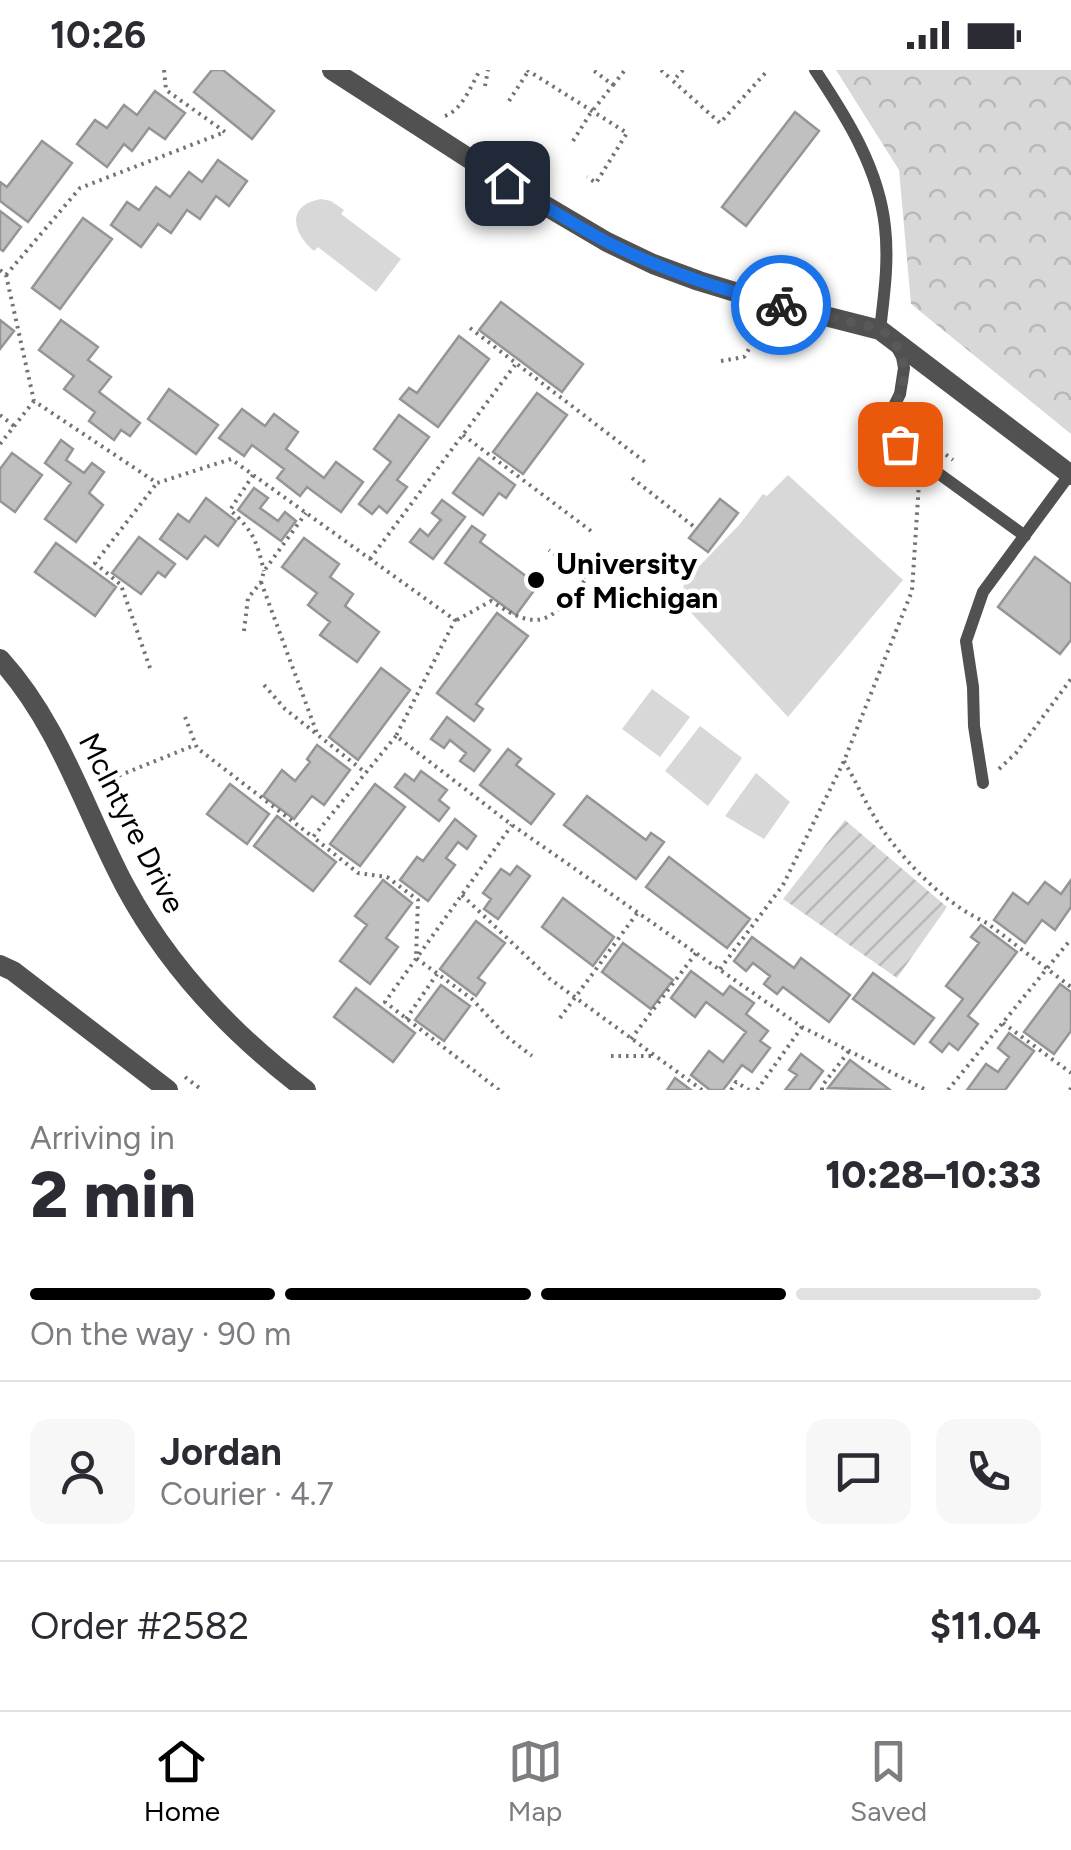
<!DOCTYPE html>
<meta charset="utf-8">
<style>
body{margin:0;font-family:Figtree,sans-serif;background:#f7f7f7;color:#2b2b33;height:100vh;display:flex;flex-direction:column;font-size:38px;white-space:nowrap}
*{box-sizing:border-box;margin:0}
p{font-size:32px;color:#7c7c81}
.icon{flex:none;width:55px;height:55px;fill:none;stroke:currentColor;stroke-width:2;stroke-linecap:round;stroke-linejoin:round}
.map{position:relative;height:1020px;overflow:hidden}
.sheet{display:flex;flex-direction:column;background:#fff;flex:1}
.sheet>*{flex:none}
.pin{position:absolute;display:grid;place-items:center;width:85px;height:85px;color:#fff;margin:-42px;border-radius:20px;box-shadow:0 5px 15px #0006}
.courier{position:absolute;display:grid;place-items:center;width:100px;height:100px;margin:-50px;border:8px solid #1a73e8;border-radius:50%;background:#fff;color:#222;box-shadow:0 2px 12px #0007}
.summary em{font-style:normal;font-weight:800}
.summary div{display:flex;flex-direction:column-reverse}
.summary{display:flex;align-items:center;justify-content:space-between;height:170px;padding:0 30px}
h1{font-size:65px;font-weight:800;line-height:75px}
.bar{display:grid;grid-template-columns:repeat(4,1fr);gap:15px 10px;align-content:center;height:120px;padding:0 30px}
.bar i{height:12px;border-radius:8px;background:#e1e1e2}
.bar .on{background:#000}
.bar p{grid-column:span 4}
.line{display:flex;align-items:center;gap:25px;padding:0 30px;border-top:2px solid #e1e1e2}
.line div{flex:1}
.round{display:grid;place-items:center;flex:none;width:105px;height:105px;border-radius:20px;background:#f7f7f7}
.status{display:flex;justify-content:space-between;align-items:center;height:70px;padding:0 50px;background:#fff;direction:ltr}
.status svg{height:28px;fill:currentColor}
.tab-bar{display:flex;justify-content:space-around;align-items:center;height:140px;border-top:2px solid #e1e1e2;background:#fff;font-size:28px;color:#7c7c81}
.tab-bar a{display:grid;justify-items:center;gap:5px}
.tab-bar .on{color:#000}
.map>svg:first-child{display:block}
.forest{fill:url(#forest-crowns)}
.park{fill:#d8d8d8}
.garden{fill:url(#garden-furrows)}
.building{fill:#c0c0c0;stroke:#959595;stroke-width:2.5}
.lines{fill:none;stroke-linecap:round;stroke-linejoin:round}
.path{stroke:#737373;stroke-width:4;stroke-dasharray:2.5 5;stroke-linecap:butt}
.lane{stroke:#515151;stroke-width:12}
.street{stroke:#515151;stroke-width:20}
.done{stroke:#595959;stroke-width:10;stroke-dasharray:0 18}
.route{stroke:#1a73e8;stroke-width:12}
.poi-dot{fill:#000;stroke:#fff;stroke-width:4}
.labels{text-anchor:middle;dominant-baseline:central;stroke-width:9;stroke-linejoin:round;paint-order:stroke}
.poi-label{font-size:30px;font-weight:bold;fill:#000;stroke:#fff;text-anchor:start}
.street-label{font-size:30px;fill:#000;stroke:#fff}
</style>
<div class="status"><b>10:26</b><svg viewBox="0 0 49 12"><path d="M0 12V9h3v3zM5 12V6h3v6zM10 12V3h3v9zM15 12V0h3v12zM26 1h20v11H26zM47 4h2v5h-2z"/></svg></div>
<div class="map">
<svg width="1071" height="1020" viewBox="0 0 1071 1020">
<defs>
<pattern id="forest-crowns" width="20" height="18" patternUnits="userSpaceOnUse" patternTransform="scale(2.5)"><rect width="20" height="18" fill="#d8d8d8"/><path d="M2 6a3 3 0 1 1 6 0M12 15a3 3 0 1 1 6 0" fill="none" stroke="#b8b8b8"/></pattern>
<pattern id="garden-furrows" width="10" height="10" patternUnits="userSpaceOnUse" patternTransform="scale(2.5)"><rect width="10" height="10" fill="#d8d8d8"/><path d="M-1 1l2-2M0 10L10 0M9 11l2-2" fill="none" stroke="#b8b8b8"/></pattern>
</defs>
<rect width="100%" height="100%" fill="#fff"/>
<!-- forest -->
<path class="forest" d="M 836,0 L 1071,0 L 1071,364 L 911,234 L 899,100 Z"/>
<!-- park -->
<path class="park" d="M 321,129 L 331,131 L 344,140 L 341,144 L 401,189 L 376,222 L 318,177 L 314,181 C 292,163 286,135 321,129 Z
M 788,405 L 903,510 L 788,647 L 682,533 L 684,512 L 739,455 L 763,424 L 767,426 Z
M 652,619 L 690,647 L 660,687 L 622,659 Z
M 700,656 L 742,688 L 708,736 L 665,701 Z
M 756,703 L 790,732 L 764,769 L 725,746 Z"/>
<!-- garden -->
<path class="garden" d="M 845,750 L 947,837 L 897,908 L 783,829 Z"/>
<!-- building -->
<path class="building" d="M 212,0 L 223,0 L 274,41 L 252,69 L 194,22 Z
M 155,21 L 185,43 L 165,69 L 149,58 L 132,81 L 124,74 L 107,97 L 77,74 L 95,50 L 107,58 L 124,35 L 137,45 Z
M 795,42 L 819,61 L 746,156 L 722,137 Z
M 42,71 L 72,93 L 28,152 L 0,131 L 0,112 L 7,117 Z
M 218,90 L 247,111 L 229,136 L 216,126 L 200,149 L 187,140 L 171,163 L 158,154 L 141,177 L 111,155 L 127,132 L 139,140 L 156,117 L 170,127 L 189,102 L 202,112 Z
M 0,141 L 21,157 L 3,181 L 0,179 Z
M 83,148 L 112,169 L 60,239 L 32,218 Z
M 501,232 L 583,294 L 562,322 L 479,260 Z
M 0,250 L 14,261 L 0,279 Z
M 61,250 L 98,277 L 88,290 L 111,307 L 99,322 L 140,353 L 130,366 L 121,360 L 114,370 L 89,351 L 95,342 L 64,319 L 74,306 L 39,280 Z
M 459,266 L 489,289 L 438,357 L 400,329 L 409,318 L 417,323 Z
M 169,319 L 218,355 L 196,384 L 148,349 Z
M 537,323 L 567,345 L 523,404 L 493,382 Z
M 242,339 L 265,356 L 274,344 L 298,362 L 286,379 L 324,408 L 336,392 L 363,412 L 341,442 L 307,417 L 300,426 L 277,408 L 284,399 L 252,375 L 244,386 L 219,368 Z
M 399,345 L 429,367 L 397,410 L 407,417 L 387,443 L 379,436 L 372,444 L 359,434 L 391,392 L 374,379 Z
M 61,370 L 73,379 L 66,390 L 84,403 L 92,393 L 104,402 L 89,423 L 103,435 L 76,472 L 45,449 L 71,413 L 45,393 Z
M 12,383 L 42,405 L 15,442 L 0,431 L 0,399 Z
M 479,388 L 515,415 L 506,428 L 499,423 L 483,445 L 453,423 Z
M 254,418 L 268,428 L 260,438 L 278,451 L 285,442 L 296,451 L 281,471 L 238,440 Z
M 206,428 L 236,451 L 218,476 L 205,466 L 187,489 L 160,469 L 178,444 L 189,452 Z
M 720,429 L 738,443 L 708,482 L 689,468 Z
M 442,430 L 465,447 L 433,489 L 410,472 L 420,459 L 428,466 L 439,452 L 441,450 L 432,443 Z
M 472,456 L 485,465 L 480,472 L 538,515 L 516,545 L 445,493 Z
M 139,467 L 175,494 L 165,507 L 158,502 L 141,524 L 112,503 Z
M 304,468 L 339,494 L 330,507 L 353,524 L 345,536 L 379,562 L 357,592 L 320,565 L 330,552 L 308,535 L 317,523 L 282,497 Z
M 56,473 L 116,517 L 95,546 L 35,502 Z
M 1035,487 L 1071,514 L 1071,570 L 1060,584 L 998,537 Z
M 497,543 L 528,566 L 476,634 L 483,639 L 474,651 L 437,623 Z
M 381,598 L 410,620 L 358,690 L 329,667 Z
M 447,647 L 490,680 L 474,701 L 460,691 L 466,683 L 450,670 L 444,678 L 431,669 Z
M 317,675 L 350,700 L 324,735 L 312,726 L 294,749 L 263,726 L 282,700 L 295,711 L 310,692 L 307,689 Z
M 508,679 L 521,689 L 516,695 L 554,724 L 531,754 L 480,715 Z
M 421,701 L 447,720 L 439,730 L 449,738 L 439,751 L 395,717 L 405,704 L 414,711 Z
M 230,714 L 269,744 L 247,774 L 207,744 Z
M 375,714 L 405,737 L 360,796 L 330,774 Z
M 587,726 L 646,770 L 651,763 L 664,772 L 636,809 L 564,755 Z
M 277,746 L 336,792 L 313,821 L 254,776 Z
M 455,749 L 476,766 L 467,779 L 458,772 L 446,788 L 455,795 L 428,831 L 400,810 L 417,787 L 423,791 Z
M 669,787 L 750,849 L 727,878 L 646,817 Z
M 517,796 L 530,806 L 498,849 L 484,839 L 491,829 L 483,823 L 501,799 L 510,805 Z
M 383,810 L 412,833 L 386,868 L 398,877 L 370,914 L 340,891 L 367,855 L 355,846 Z
M 1071,810 L 1071,837 L 1055,860 L 1042,850 L 1025,873 L 994,850 L 1013,823 L 1028,834 L 1045,812 L 1061,824 Z
M 563,828 L 614,867 L 593,896 L 542,857 Z
M 476,851 L 505,873 L 478,908 L 485,913 L 476,926 L 440,899 Z
M 981,855 L 1017,882 L 968,946 L 978,954 L 958,980 L 949,973 L 942,982 L 930,972 L 963,929 L 946,916 L 979,873 L 971,867 Z
M 752,867 L 794,898 L 801,888 L 850,925 L 829,952 L 783,917 L 777,924 L 764,914 L 770,906 L 753,893 L 746,901 L 734,891 Z
M 623,873 L 673,910 L 651,939 L 602,902 Z
M 691,901 L 723,925 L 730,916 L 754,933 L 746,944 L 768,961 L 760,971 L 770,978 L 752,1002 L 742,995 L 723,1020 L 710,1020 L 691,1005 L 709,981 L 723,992 L 746,962 L 706,932 L 695,947 L 671,928 Z
M 873,903 L 934,948 L 914,974 L 853,929 Z
M 1060,914 L 1071,922 L 1071,961 L 1054,984 L 1024,962 Z
M 441,915 L 470,936 L 444,971 L 415,950 Z
M 356,918 L 415,963 L 393,992 L 334,947 Z
M 1009,963 L 1034,981 L 1005,1020 L 967,1020 L 986,994 L 998,1002 L 1009,987 L 998,978 Z
M 801,984 L 823,1001 L 809,1020 L 785,1020 L 797,1005 L 789,1000 Z
M 850,990 L 890,1020 L 828,1018 Z
M 675,1008 L 691,1020 L 667,1020 Z"/>
<g class="lines">
<!-- path -->
<path class="path" d="M 164,0 L 166,20 L 225,62
M 527,0 L 627,63 L 596,113 L 587,107
M 661,0 L 672,10
M 683,0 L 673,11 L 720,53 L 768,0
M 613,15 L 625,0
M 485,16 L 488,0
M 509,31 L 529,0
M 445,46 C 462,40 471,16 480,0
M 573,71 L 590,44 L 613,15 L 593,0
M 0,200 L 6,205 L 34,331 L 157,413 L 231,389 L 455,550 L 396,666 L 512,755 L 802,957 L 926,1020
M 6,205 L 80,118 L 225,62
M 470,258 L 645,392
M 721,291 L 744,287 L 752,274 L 772,254
M 0,345 L 14,356
M 916,362 L 953,390
M 463,365 L 591,461
M 0,374 L 34,331
M 253,405 L 230,440 C 253,460 257,472 264,501
M 632,408 L 697,459
M 370,489 L 515,295
M 261,512 L 318,666
M 457,550 L 491,531 C 543,566 551,549 587,508 L 549,480
M 244,561 L 248,528 L 261,512 L 264,501 L 306,443
M 150,598 L 121,515 L 95,493 L 157,413
M 264,615 L 285,639 L 366,703
M 185,647 L 197,678 L 313,767
M 396,666 L 313,767 L 358,803 L 387,807 L 418,830 L 416,888 L 472,929 L 506,966 L 532,986
M 844,691 C 858,715 870,743 887,766 C 913,800 947,835 987,853 L 1071,917
M 999,699 L 1016,683 L 1071,609
M 98,714 L 195,675
M 462,825 L 550,909 L 702,1020
M 720,899 L 783,815 L 844,691 L 912,521 L 919,413
M 560,948 L 638,842
M 406,949 L 437,904
M 1003,953 L 1071,1003
M 631,969 L 696,883
M 611,986 L 654,986
M 185,1007 L 202,1020
M 499,1020 L 385,932 L 512,755
M 731,1020 L 736,1012 L 749,1020
M 757,1020 L 802,957
M 822,1020 L 822,1016 L 849,981
M 948,1020 L 1071,869
M 1070,1020 L 1071,1018"/>
<!-- lane -->
<path class="lane" d="M 815,0 C 847,48 879,99 885,157 C 889,192 884,225 880,260
M 895,274 L 902,287 L 904,298 L 900,324 L 890,344 L 893,364 L 909,382 L 1025,466
M 983,713 L 974,656 L 973,617 L 966,571 L 983,522 L 1070,404"/>
<!-- street -->
<path class="street" d="M 332,0 L 507,113 L 607,172 L 653,194 L 699,211 L 758,229 L 880,260 L 1071,405
M 0,589 C 60,655 84,739 125,816 C 169,898 232,964 306,1020
M 0,895 L 13,901 L 168,1020"/>
</g>
<g class="lines">
<!-- done -->
<path class="done" d="M 781,235 C 804,241 827,246 850,252 C 860,255 873,256 881,260 C 902,272 909,302 900,323 C 891,346 885,352 900,374"/>
<!-- route -->
<path class="route" d="M 507,113 C 540,133 573,154 607,172 C 662,200 721,220 781,235"/>
</g>
<!-- markers -->
<circle class="poi-dot" cx="536" cy="510" r="10"/>
<g class="labels">
<!-- poi labels -->
<g class="poi-label">
<text x="556" y="493">University<tspan x="556" dy="34">of Michigan</tspan></text>
</g>
<!-- street labels -->
<g class="street-label">
<text transform="translate(132 753) rotate(63)">McIntyre Drive</text>
</g>
</g>
</svg>
<div class="pin" style="left:900px;top:374px;background:#ea580c"><svg class="icon" aria-label="bag" viewBox="0 0 24 24"><path d="M5 8h14l-1 12H6zM9 8a3 3 0 0 1 6 0"/></svg></div>
<div class="pin" style="left:507px;top:113px;background:#1f2937"><svg class="icon" aria-label="home" viewBox="0 0 24 24"><path d="M3 11l9-7 9 7M6 9v11h12V9"/></svg></div>
<div class="courier" style="left:781px;top:235px"><svg class="icon" aria-label="bike" viewBox="0 0 24 24"><circle cx="6" cy="16" r="4"/><circle cx="18" cy="16" r="4"/><path d="M6 16l4-8h5l3 8M10 8l3 8H6M13 5h3"/></svg></div>
</div>
<section class="sheet">
<div class="summary"><div><h1>2 min</h1><p>Arriving in</p></div><em>10:28–10:33</em></div>
<div class="bar"><i class="on"></i><i class="on"></i><i class="on"></i><i></i><p>On the way · 90 m</p></div>
<div class="line" style="height:180px"><a class="round"><svg class="icon" aria-label="person" viewBox="0 0 24 24"><circle cx="12" cy="8" r="4"/><path d="M4 21q1-7 8-7t8 7"/></svg></a><div><b>Jordan</b><p>Courier · 4.7</p></div><a class="round"><svg class="icon" aria-label="chat" viewBox="0 0 24 24"><path d="M4 5h16v11H9l-5 4z"/></svg></a><a class="round"><svg class="icon" aria-label="phone" viewBox="0 0 24 24"><path d="M5 4h4l2 5-3 2q2 4 5 5l2-3 5 2v4C11 20 4 13 5 4z"/></svg></a></div>
<div class="line" style="height:130px"><div>Order #2582</div><b>$11.04</b></div>
</section>
<nav class="tab-bar">
<a class="on"><svg class="icon" aria-label="home" viewBox="0 0 24 24"><path d="M3 11l9-7 9 7M6 9v11h12V9"/></svg>Home</a>
<a><svg class="icon" aria-label="map" viewBox="0 0 24 24"><path d="M3 6l6-2 6 2 6-2v14l-6 2-6-2-6 2zM9 4v14M15 6v14"/></svg>Map</a>
<a><svg class="icon" aria-label="saved" viewBox="0 0 24 24"><path d="M7 4h10v16l-5-4-5 4z"/></svg>Saved</a>
</nav>
